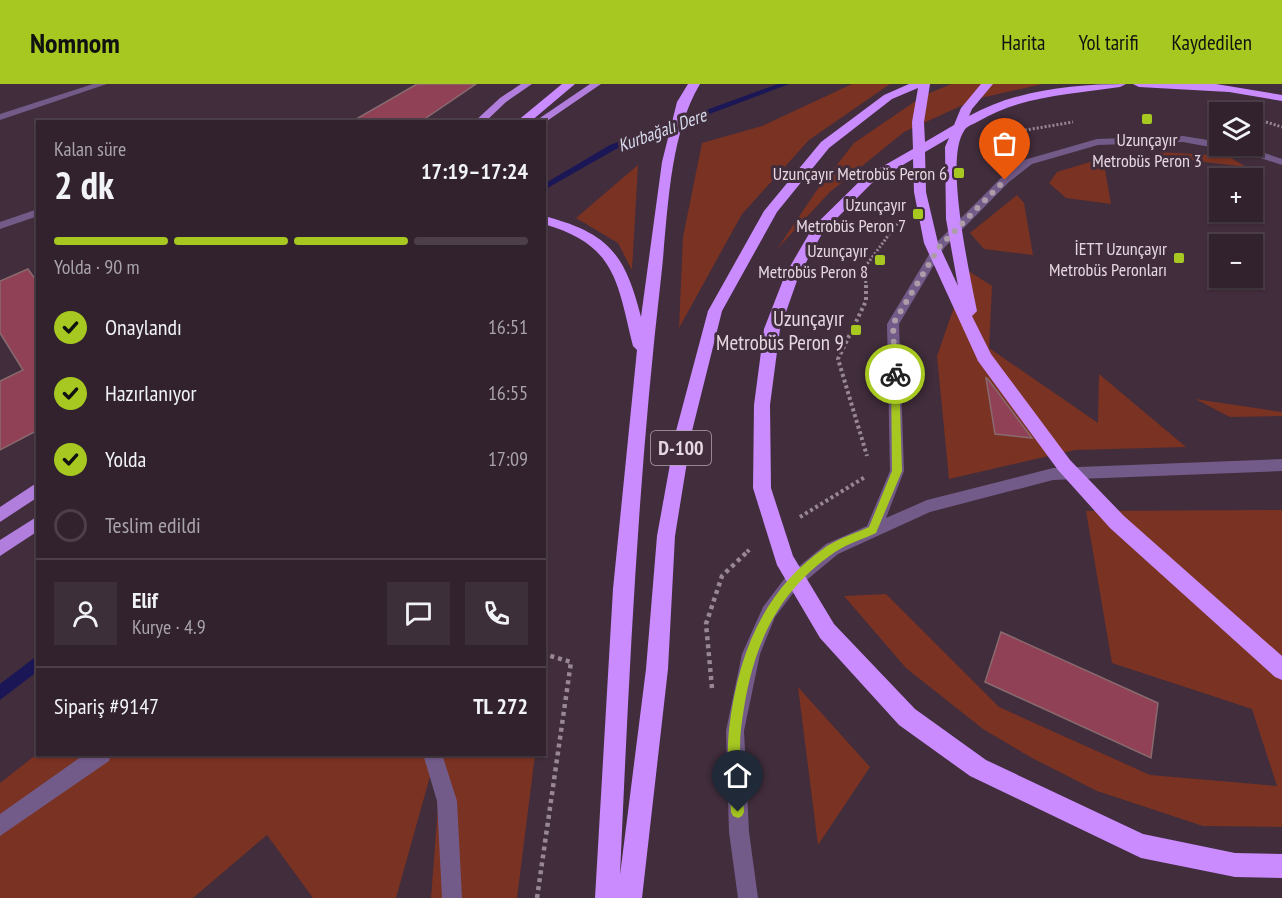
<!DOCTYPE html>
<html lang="tr">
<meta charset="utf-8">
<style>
body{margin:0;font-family:"PT Sans Narrow",sans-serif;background:#3d2f39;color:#f1f3f6;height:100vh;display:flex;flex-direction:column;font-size:22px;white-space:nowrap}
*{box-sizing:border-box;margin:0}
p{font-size:20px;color:#a8a4aa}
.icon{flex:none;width:33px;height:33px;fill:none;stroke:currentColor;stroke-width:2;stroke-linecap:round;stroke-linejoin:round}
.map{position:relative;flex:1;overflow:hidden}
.panel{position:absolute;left:36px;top:36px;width:510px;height:636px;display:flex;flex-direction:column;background:#31222d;border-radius:0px;box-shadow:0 2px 4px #0004,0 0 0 2px #4c3f49}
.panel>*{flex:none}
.tools{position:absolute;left:1209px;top:18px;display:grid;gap:12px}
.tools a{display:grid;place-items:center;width:54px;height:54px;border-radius:0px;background:#31222d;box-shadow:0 2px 4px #0004,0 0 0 2px #4c3f49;font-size:30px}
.pin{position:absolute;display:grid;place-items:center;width:51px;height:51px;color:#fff;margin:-62px -26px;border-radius:50% 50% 50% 0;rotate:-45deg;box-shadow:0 0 6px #0007}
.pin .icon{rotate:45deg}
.courier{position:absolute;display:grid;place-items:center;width:60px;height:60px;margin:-30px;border:4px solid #a6c821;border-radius:50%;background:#fff;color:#222;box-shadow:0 2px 8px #0007}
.headline em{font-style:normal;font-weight:700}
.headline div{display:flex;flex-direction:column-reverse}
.headline{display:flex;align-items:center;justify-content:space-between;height:102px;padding:0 18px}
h1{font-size:39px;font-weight:700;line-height:45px}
.bar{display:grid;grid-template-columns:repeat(4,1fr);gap:9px 6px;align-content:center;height:72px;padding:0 18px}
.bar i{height:8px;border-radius:4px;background:#4c3f49}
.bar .current{background:#a6c821}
.bar p{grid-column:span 4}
.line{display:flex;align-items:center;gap:15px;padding:0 18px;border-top:2px solid #4c3f49}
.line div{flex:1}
.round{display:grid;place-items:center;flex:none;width:63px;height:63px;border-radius:0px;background:#3d2f39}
ol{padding:0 18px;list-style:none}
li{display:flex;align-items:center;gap:18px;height:66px}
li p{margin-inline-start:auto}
li .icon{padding:6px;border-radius:50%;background:#a6c821;color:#111;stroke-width:4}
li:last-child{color:#a8a4aa}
li i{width:33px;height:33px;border:3px solid #4c3f49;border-radius:50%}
header{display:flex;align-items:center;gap:36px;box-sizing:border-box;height:84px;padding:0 30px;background:#a6c821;color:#111}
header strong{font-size:28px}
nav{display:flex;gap:33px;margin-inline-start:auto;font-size:21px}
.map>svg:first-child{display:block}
.green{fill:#7a3222}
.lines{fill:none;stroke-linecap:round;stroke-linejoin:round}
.stream{fill:#1b1757;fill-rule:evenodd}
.building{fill:#914156;stroke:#886a6f;stroke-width:1.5}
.path-far2{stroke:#988894;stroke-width:3;stroke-dasharray:2 2;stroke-linecap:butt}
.path-far1{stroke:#988894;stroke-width:4;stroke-dasharray:3 3;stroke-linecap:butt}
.path{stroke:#988894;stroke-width:4.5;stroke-dasharray:4 4;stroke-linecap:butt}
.minor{fill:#735b89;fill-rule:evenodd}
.major{fill:#b17edd;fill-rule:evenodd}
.highway{fill:#c98bfe;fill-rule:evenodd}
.route{fill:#a6c821}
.done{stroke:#ac9ca8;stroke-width:6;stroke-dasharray:0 10.8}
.poi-dot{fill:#a6c821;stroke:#412d3c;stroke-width:2}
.labels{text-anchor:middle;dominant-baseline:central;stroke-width:6;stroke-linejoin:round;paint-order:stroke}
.far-water-label{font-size:18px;font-style:italic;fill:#d6daee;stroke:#412d3c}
.far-poi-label{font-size:18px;fill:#e6d8e2;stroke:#412d3c;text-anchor:end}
.shield{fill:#412d3c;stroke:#b4a5b0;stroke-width:1.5}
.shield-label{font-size:20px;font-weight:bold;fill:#e6d8e2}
.poi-label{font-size:21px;fill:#e6d8e2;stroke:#412d3c;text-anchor:end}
</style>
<header>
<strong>Nomnom</strong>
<nav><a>Harita</a><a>Yol tarifi</a><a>Kaydedilen</a></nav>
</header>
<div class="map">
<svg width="1282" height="814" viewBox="0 0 1282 814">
<rect width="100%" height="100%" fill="#412d3c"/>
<!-- green -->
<path class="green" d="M 852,0 L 890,0 L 809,56 L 742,130 L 679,244 L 683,153 L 702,59 L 762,42 Z
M 951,0 L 1043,0 L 976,15 L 904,48 L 830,108 L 777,165 L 817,106 L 854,59 L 923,12 Z
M 1159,68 L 1228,72 L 1246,83 L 1156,72 Z
M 1103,74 L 1111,120 L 1066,114 L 1049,99 L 1057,88 Z
M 638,81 L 632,186 L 618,159 L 576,134 Z
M 1017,111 L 1024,119 L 1033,171 L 984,165 L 970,149 Z
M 967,186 L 992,202 L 989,264 L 1098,339 L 1099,290 L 1186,363 L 1075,366 L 949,395 L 937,272 Z
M 1195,315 L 1282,328 L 1282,332 L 1230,333 Z
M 1282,426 L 1282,743 L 1203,742 L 1097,707 L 1032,674 L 983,645 L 906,584 L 844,512 L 886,510 L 999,623 L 1150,691 L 1277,702 L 1252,625 L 1112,579 L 1086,427 Z
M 798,603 L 870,683 L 818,761 Z
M 37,670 L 38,670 L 436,671 L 396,814 L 313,814 L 267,751 L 193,814 L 0,814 L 0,699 Z
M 442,671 L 535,671 L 517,814 L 431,814 Z"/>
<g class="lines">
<!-- stream -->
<path class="stream" d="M 778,0 L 789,0 L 616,65 L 544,106 L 544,100 L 610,61 Z
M 38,571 L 38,587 L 0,616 L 0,600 Z"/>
</g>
<!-- building -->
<path class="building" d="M 417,0 L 476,0 L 420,38 L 351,38 Z
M 28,185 L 38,199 L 38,346 L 0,366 L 0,297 L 23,286 L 0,249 L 0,197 Z
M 986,294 L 988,295 L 1032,354 L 995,350 Z
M 1001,548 L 1158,619 L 1151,674 L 985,598 Z"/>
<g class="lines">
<!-- path-far2 -->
<path class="path-far2" d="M 1266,38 L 1282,43
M 980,63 L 1020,47 L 1073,38
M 866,203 L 865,183 L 899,137"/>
<!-- path-far1 -->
<path class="path-far1" d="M 866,201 L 866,217 L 838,275 L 867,372
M 800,433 L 865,393
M 747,468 L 751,464"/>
<!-- path -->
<path class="path" d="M 712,604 L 706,540 L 722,492 L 749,466
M 537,814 L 571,578 L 544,570"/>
<!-- minor -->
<path class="minor" d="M 93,0 L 107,0 L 0,36 L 0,30 Z
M 1183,52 L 1220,58 L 1220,62 L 1250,64 L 1282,75 L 1282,81 L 1248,70 L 1183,58 L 1098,61 L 1032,80 L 1009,98 L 944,164 L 899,240 L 904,387 L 886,434 L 927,416 L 1053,384 L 1282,375 L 1282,387 L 1053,396 L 930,428 L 838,470 L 797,504 L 775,533 L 760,570 L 744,647 L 749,748 L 758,814 L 738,814 L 729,748 L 726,647 L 742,570 L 763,523 L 785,494 L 826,460 L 867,442 L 890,387 L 887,240 L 936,159 L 1001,94 L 1024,76 L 1097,55 Z
M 38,125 L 38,132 L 0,145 L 0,138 Z
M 85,670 L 111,670 L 109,677 L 0,752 L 0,730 Z
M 423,670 L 442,670 L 457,717 L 462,814 L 442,814 L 437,717 Z"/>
<!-- major -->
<path class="major" d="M 521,0 L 532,0 L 506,18 L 485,38 L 474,38 L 500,14 Z
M 590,0 L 601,0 L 544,39 L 534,38 Z
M 38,398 L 38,413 L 0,438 L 0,423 Z
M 38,432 L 38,447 L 0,472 L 0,456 Z"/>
<!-- highway -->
<path class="highway" d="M 562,0 L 575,0 L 530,38 L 516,38 Z
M 688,0 L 700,0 C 668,53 668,134 661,194 C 638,392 629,591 620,791 L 646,585 L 657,452 L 676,347 L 708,227 L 764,127 L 821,58 L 884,11 L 909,0 L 930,0 L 924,38 L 925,58 L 954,41 L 961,24 L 981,0 L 993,0 L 972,25 L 969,32 C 1016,6 1073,0 1126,0 L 1120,3 C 1072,10 1021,12 979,37 C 974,40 966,42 964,47 C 944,76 970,191 977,227 L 972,232 L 991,270 L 1070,376 L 1124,432 L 1282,572 L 1282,596 L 1275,593 L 1110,444 L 1058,386 L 978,277 L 924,159 L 914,108 L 913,75 L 872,99 L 823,148 L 799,191 L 780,245 L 770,321 L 771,404 L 793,472 L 834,540 L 915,625 L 986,676 L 1143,750 L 1235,769 L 1282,770 L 1282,794 L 1235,793 L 1141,774 L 970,692 L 899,641 L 820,554 L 777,481 L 753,404 L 754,321 L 764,245 L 785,191 L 813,143 L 864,93 L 913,65 L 912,38 L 918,4 L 892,15 L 829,64 L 777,128 L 722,227 L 692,347 L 675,452 L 668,585 L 642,814 L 595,814 L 613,505 L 637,266 L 633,262 C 617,197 616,161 544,140 L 544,132 C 609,149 625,170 641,233 L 662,78 L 677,18 ZM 949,54 L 945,63 L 946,135 L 958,202 L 938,159 L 926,108 L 925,68 Z
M 1133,0 L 1216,0 L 1282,11 L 1282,17 L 1229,8 L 1139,3 Z"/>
</g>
<!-- route -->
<path class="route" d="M 895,287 L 899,290 L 902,387 L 876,449 C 863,455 847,460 835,468 C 771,512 750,571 741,645 C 738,671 743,701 744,728 L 742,732 L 738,734 L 733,732 L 731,728 C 730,701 726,672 729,645 C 738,570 763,506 827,462 C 840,454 856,449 869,443 L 892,387 L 891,290 Z"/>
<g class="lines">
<!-- done -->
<path class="done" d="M 895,290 L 893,240 L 940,162 L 1005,96"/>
</g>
<!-- markers -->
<g class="poi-dot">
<rect x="1141" y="29" width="12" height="12" rx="3"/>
<rect x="953" y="83" width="12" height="12" rx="3"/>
<rect x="912" y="124" width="12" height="12" rx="3"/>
<rect x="1173" y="168" width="12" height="12" rx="3"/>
<rect x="874" y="170" width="12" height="12" rx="3"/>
<rect x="850" y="240" width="12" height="12" rx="3"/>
</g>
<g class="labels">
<!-- far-water labels -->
<g class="far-water-label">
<text transform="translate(662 46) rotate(-20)">Kurbağalı Dere</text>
</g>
<!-- far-poi labels -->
<g class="far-poi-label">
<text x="1147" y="55" text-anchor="middle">Uzunçayır<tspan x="1147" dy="21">Metrobüs Peron 3</tspan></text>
<text x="947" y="89">Uzunçayır Metrobüs Peron 6</text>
<text x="906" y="120">Uzunçayır<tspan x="906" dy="21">Metrobüs Peron 7</tspan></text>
<text x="1167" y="164">İETT Uzunçayır<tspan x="1167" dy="21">Metrobüs Peronları</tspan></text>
<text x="868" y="166">Uzunçayır<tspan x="868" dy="21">Metrobüs Peron 8</tspan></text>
</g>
<!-- shield labels -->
<rect class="shield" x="651" y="347" width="60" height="34" rx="4.5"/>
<g class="shield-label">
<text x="681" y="364">D-100</text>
</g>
<!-- poi labels -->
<g class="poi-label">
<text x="844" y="234">Uzunçayır<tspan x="844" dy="24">Metrobüs Peron 9</tspan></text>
</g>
</g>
</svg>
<div class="tools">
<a><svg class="icon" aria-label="layers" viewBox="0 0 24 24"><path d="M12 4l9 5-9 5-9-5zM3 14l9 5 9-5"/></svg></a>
<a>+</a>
<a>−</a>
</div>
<div class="pin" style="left:1005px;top:96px;background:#ea580c"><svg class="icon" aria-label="bag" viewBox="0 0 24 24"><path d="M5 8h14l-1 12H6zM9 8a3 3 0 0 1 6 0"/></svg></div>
<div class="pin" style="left:738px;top:728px;background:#1f2937"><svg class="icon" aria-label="home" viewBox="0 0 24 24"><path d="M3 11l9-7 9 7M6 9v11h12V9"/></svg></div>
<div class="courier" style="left:895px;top:290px"><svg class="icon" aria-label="bike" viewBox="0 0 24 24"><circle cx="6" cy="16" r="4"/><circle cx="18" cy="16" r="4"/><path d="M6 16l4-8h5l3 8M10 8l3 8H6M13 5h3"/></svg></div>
<section class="panel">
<div class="headline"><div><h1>2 dk</h1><p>Kalan süre</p></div><em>17:19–17:24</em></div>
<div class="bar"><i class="current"></i><i class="current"></i><i class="current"></i><i></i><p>Yolda · 90 m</p></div>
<ol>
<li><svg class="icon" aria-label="check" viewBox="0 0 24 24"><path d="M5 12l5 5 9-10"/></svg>Onaylandı<p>16:51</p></li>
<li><svg class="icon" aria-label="check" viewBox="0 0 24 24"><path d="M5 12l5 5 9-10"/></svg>Hazırlanıyor<p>16:55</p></li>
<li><svg class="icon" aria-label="check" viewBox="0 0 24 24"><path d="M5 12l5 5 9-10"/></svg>Yolda<p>17:09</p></li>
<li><i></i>Teslim edildi</li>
</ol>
<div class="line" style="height:108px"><a class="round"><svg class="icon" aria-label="person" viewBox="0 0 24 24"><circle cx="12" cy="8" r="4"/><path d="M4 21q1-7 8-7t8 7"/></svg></a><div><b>Elif</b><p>Kurye · 4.9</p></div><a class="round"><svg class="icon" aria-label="chat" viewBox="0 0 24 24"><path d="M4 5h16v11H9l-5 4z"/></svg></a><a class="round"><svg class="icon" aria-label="phone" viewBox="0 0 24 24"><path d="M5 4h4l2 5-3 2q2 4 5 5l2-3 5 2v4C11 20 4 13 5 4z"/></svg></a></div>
<div class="line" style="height:78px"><div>Sipariş #9147</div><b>TL 272</b></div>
</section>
</div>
